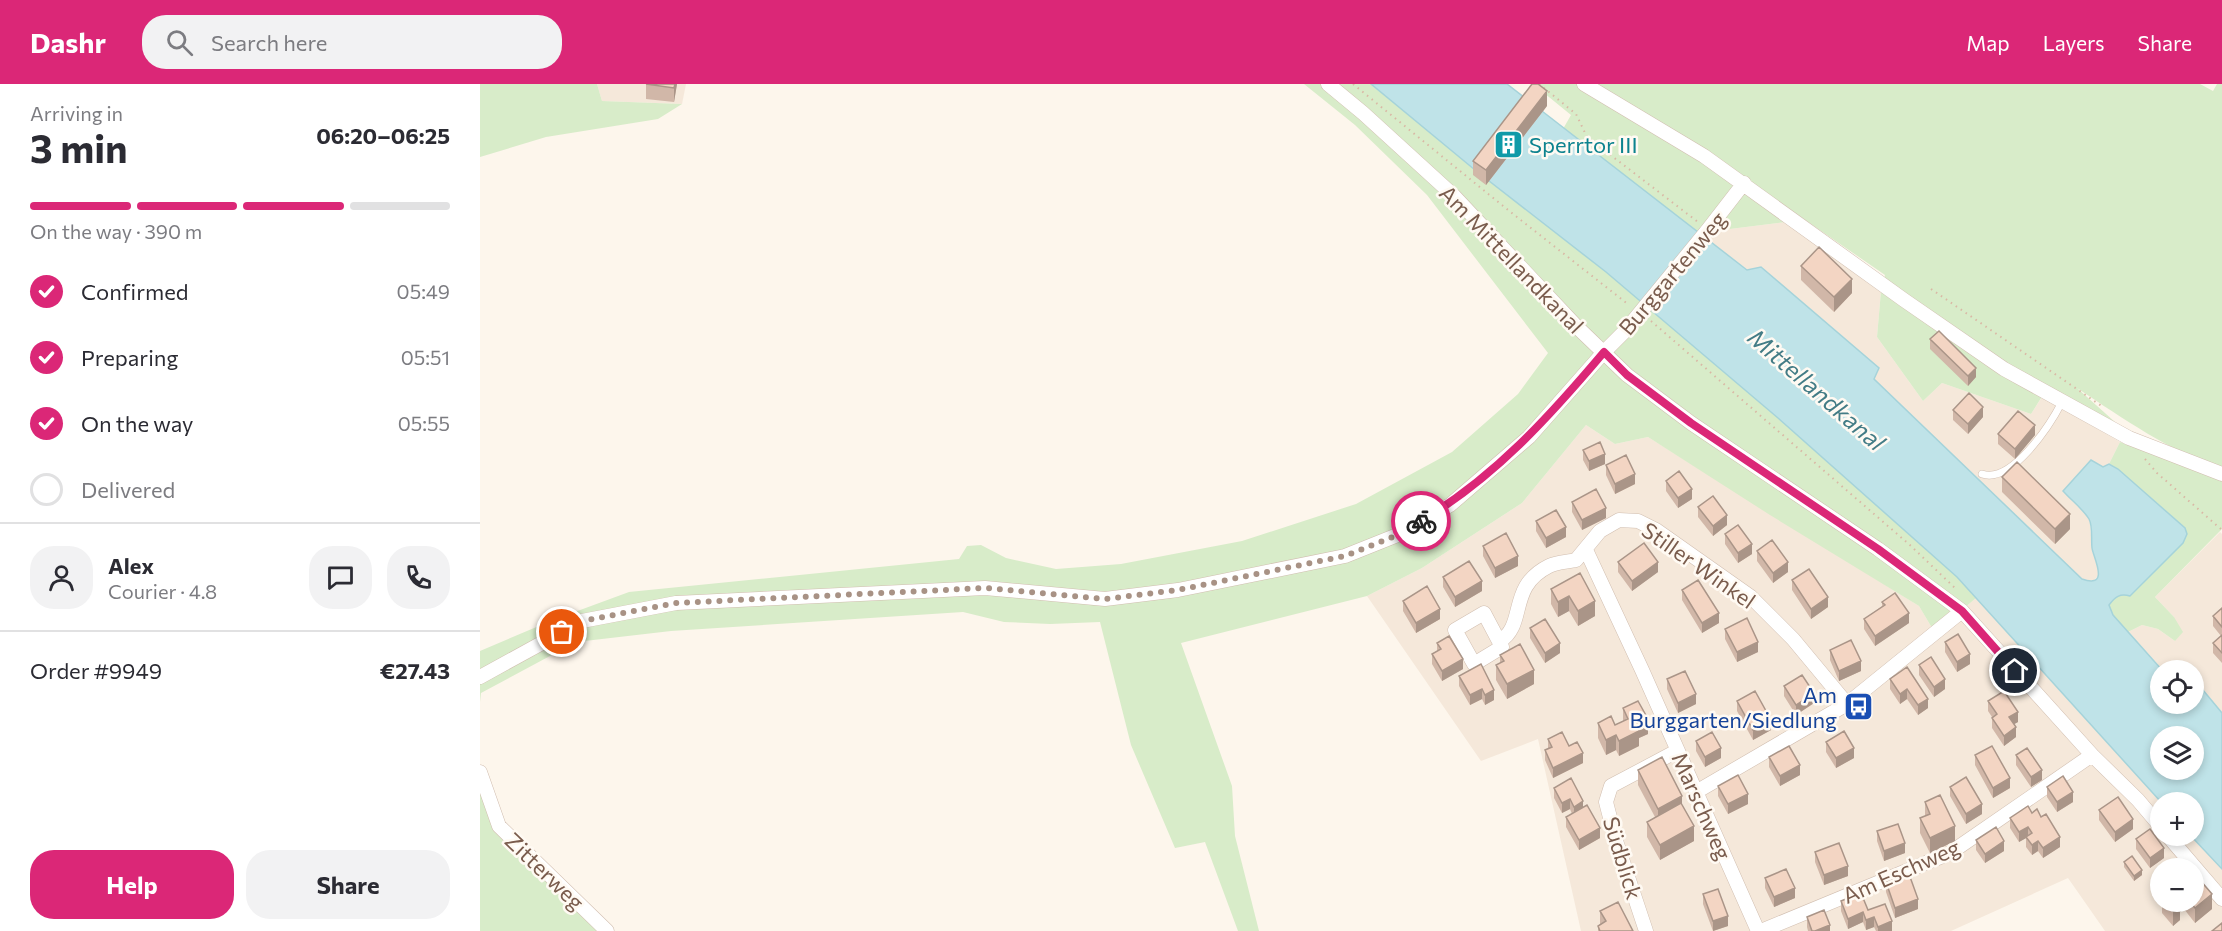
<!DOCTYPE html>
<meta charset="utf-8">
<style>
body{margin:0;font-family:Commissioner,sans-serif;background:#f2f2f3;color:#2b2b33;height:100vh;display:flex;flex-direction:column;font-size:22px;white-space:nowrap}
*{box-sizing:border-box;margin:0}
p{font-size:20px;color:#7c7c81}
.icon{flex:none;width:33px;height:33px;fill:none;stroke:currentColor;stroke-width:2;stroke-linecap:round;stroke-linejoin:round}
.map{position:relative;flex:1;overflow:hidden}
.side{display:flex;flex-direction:column;background:#fff;width:480px}
.side>*{flex:none}
.tools{position:absolute;left:1670px;top:576px;display:grid;gap:12px}
.tools a{display:grid;place-items:center;width:54px;height:54px;border-radius:50%;background:#fff;box-shadow:0 3px 9px #0003;font-size:30px}
.pin{position:absolute;display:grid;place-items:center;width:51px;height:51px;color:#fff;margin:-26px;border:3px solid #fff;border-radius:50%;box-shadow:0 2px 6px #0007}
.courier{position:absolute;display:grid;place-items:center;width:60px;height:60px;margin:-30px;border:4px solid #db2777;border-radius:50%;background:#fff;color:#222;box-shadow:0 2px 8px #0007}
.overview em{font-style:normal;font-weight:700}
.overview div{display:flex;flex-direction:column-reverse}
.overview{display:flex;align-items:center;justify-content:space-between;height:102px;padding:0 30px}
h1{font-size:39px;font-weight:700;line-height:45px}
.bar{display:grid;grid-template-columns:repeat(4,1fr);gap:9px 6px;align-content:center;height:72px;padding:0 30px}
.bar i{height:8px;border-radius:4px;background:#e1e1e2}
.bar .selected{background:#db2777}
.bar p{grid-column:span 4}
.line{display:flex;align-items:center;gap:15px;padding:0 30px;border-top:2px solid #e1e1e2}
.line div{flex:1}
.round{display:grid;place-items:center;flex:none;width:63px;height:63px;border-radius:24px;background:#f2f2f3}
ol{padding:0 30px;list-style:none}
li{display:flex;align-items:center;gap:18px;height:66px}
li p{margin-inline-start:auto}
li .icon{padding:6px;border-radius:50%;background:#db2777;color:#fff;stroke-width:4}
li:last-child{color:#7c7c81}
li i{width:33px;height:33px;border:3px solid #e1e1e2;border-radius:50%}
.button{display:flex;gap:12px;margin-top:auto;padding:12px 30px}
.button a{flex:1;height:69px;border-radius:24px;background:#db2777;color:#fff;font-size:24px;font-weight:700;line-height:69px;text-align:center}
.button a+a{background:#f2f2f3;color:#2b2b33}
header{display:flex;align-items:center;gap:36px;box-sizing:border-box;height:84px;padding:0 30px;background:#db2777;color:#fff}
header strong{font-size:28px}
nav{display:flex;gap:33px;margin-inline-start:auto;font-size:21px}
.search{width:420px;height:54px;background:#f2f2f3;display:flex;align-items:center;gap:15px;box-sizing:border-box;padding:0 21px;border-radius:24px;color:#7c7c81;font-size:22px}
main{display:flex;flex:1;min-height:0}
.map>svg:first-child{display:block}
.residential{fill:#f5e8da;fill-rule:evenodd}
.green{fill:#d8ecc9}
.water{fill:#bfe3e8;stroke:#a5d3da;stroke-width:1.5;fill-rule:evenodd}
.lines{fill:none;stroke-linecap:round;stroke-linejoin:round}
.lane-casing{stroke:#d1beb0;stroke-width:8}
.street-casing{stroke:#d1beb0;stroke-width:15}
.path{stroke:#d9b8a5;stroke-width:2;stroke-dasharray:1.5 4.5;stroke-linecap:butt}
.lane{stroke:#fff;stroke-width:7}
.street{stroke:#fff;stroke-width:14}
.street-bridge-casing{stroke:#d1beb0;stroke-width:15;stroke-linecap:butt}
.street-bridge{stroke:#fff;stroke-width:14}
.wall{fill:#d1b7a8}
.shaded-wall{fill:#aa9588}
.building{fill:#f3d5c3;stroke:#aa9588;stroke-width:1.5}
.done{stroke:#a89285;stroke-width:6;stroke-dasharray:0 10.8}
.route{stroke:#db2777;stroke-width:8}
.labels{text-anchor:middle;dominant-baseline:central;stroke-width:5;stroke-linejoin:round;paint-order:stroke}
.culture-label{font-size:22px;fill:#0d838f;stroke:#fffaf3;text-anchor:start}
.street-label{font-size:22px;fill:#7a5c4d;stroke:#fffaf3}
.transit-label{font-size:22px;fill:#164399;stroke:#fffaf3;text-anchor:end}
.water-label{font-size:24px;font-style:italic;fill:#437c86;stroke:#fffaf3}
</style>
<header>
<strong>Dashr</strong>
<div class="search"><svg class="icon" aria-label="search" viewBox="0 0 24 24"><circle cx="10" cy="10" r="6"/><path d="M15 15l6 6"/></svg>Search here</div>
<nav><a>Map</a><a>Layers</a><a>Share</a></nav>
</header>
<main>
<section class="side">
<div class="overview"><div><h1>3 min</h1><p>Arriving in</p></div><em>06:20–06:25</em></div>
<div class="bar"><i class="selected"></i><i class="selected"></i><i class="selected"></i><i></i><p>On the way · 390 m</p></div>
<ol>
<li><svg class="icon" aria-label="check" viewBox="0 0 24 24"><path d="M5 12l5 5 9-10"/></svg>Confirmed<p>05:49</p></li>
<li><svg class="icon" aria-label="check" viewBox="0 0 24 24"><path d="M5 12l5 5 9-10"/></svg>Preparing<p>05:51</p></li>
<li><svg class="icon" aria-label="check" viewBox="0 0 24 24"><path d="M5 12l5 5 9-10"/></svg>On the way<p>05:55</p></li>
<li><i></i>Delivered</li>
</ol>
<div class="line" style="height:108px"><a class="round"><svg class="icon" aria-label="person" viewBox="0 0 24 24"><circle cx="12" cy="8" r="4"/><path d="M4 21q1-7 8-7t8 7"/></svg></a><div><b>Alex</b><p>Courier · 4.8</p></div><a class="round"><svg class="icon" aria-label="chat" viewBox="0 0 24 24"><path d="M4 5h16v11H9l-5 4z"/></svg></a><a class="round"><svg class="icon" aria-label="phone" viewBox="0 0 24 24"><path d="M5 4h4l2 5-3 2q2 4 5 5l2-3 5 2v4C11 20 4 13 5 4z"/></svg></a></div>
<div class="line" style="height:78px"><div>Order #9949</div><b>€27.43</b></div>
<div class="button"><a>Help</a><a>Share</a></div>
</section>
<div class="map">
<svg width="1742" height="847" viewBox="0 0 1742 847">
<rect width="100%" height="100%" fill="#fdf6ec"/>
<!-- residential -->
<path class="residential" d="M 117,0 L 206,0 L 202,20 L 122,17 Z
M 1232,134 L 1250,145 L 1306,138 L 1401,207 L 1397,253 L 1443,317 L 1462,299 L 1551,330 L 1562,313 L 1640,358 L 1629,380 L 1623,384 L 1610,437 L 1612,467 L 1619,484 L 1618,492 L 1614,496 L 1608,497 L 1602,495 L 1394,295 L 1399,284 L 1220,150 Z
M 1106,341 L 1135,360 L 1168,353 L 1439,522 L 1455,549 L 1496,514 L 1682,718 L 1680,718 L 1680,752 L 1712,752 L 1742,785 L 1742,847 L 1625,847 L 1588,794 L 1471,847 L 1101,847 L 1058,655 L 1001,677 L 887,512 L 942,484 L 1042,419 ZM 1680,784 L 1713,784 L 1713,818 L 1680,818 Z
M 1740,448 L 1742,450 L 1742,629 L 1713,594 L 1713,586 L 1682,586 L 1648,548 L 1662,541 L 1678,545 L 1695,557 L 1694,533 L 1675,513 Z"/>
<!-- green -->
<path class="green" d="M 0,0 L 117,0 L 122,17 L 202,20 L 178,35 L 66,53 L 0,73 Z
M 824,0 L 891,0 L 995,86 L 1126,188 L 1298,334 L 1477,493 L 1496,514 L 1455,549 L 1439,522 L 1290,431 L 1168,353 L 1135,360 L 1106,341 L 1042,419 L 942,484 L 887,512 L 701,559 L 752,702 L 755,752 L 779,847 L 758,847 L 725,758 L 695,764 L 651,661 L 620,538 L 570,540 L 524,538 L 483,528 L 191,547 L 96,558 L 1,609 L 0,618 L 0,567 L 73,536 L 149,508 L 479,475 L 487,462 L 501,461 L 526,474 L 576,485 L 641,480 L 762,457 L 876,420 L 972,368 L 1038,310 L 1068,269 L 947,111 L 875,41 Z
M 1053,0 L 1720,0 L 1733,7 L 1737,0 L 1742,0 L 1742,386 C 1687,365 1645,336 1597,304 L 1635,338 L 1568,303 L 1551,330 L 1462,299 L 1443,317 L 1397,253 L 1401,207 L 1405,191 L 1315,129 L 1306,138 L 1250,145 L 1232,134 L 1220,150 L 1083,45 L 1091,31 Z
M 1640,358 L 1698,380 L 1742,394 L 1742,445 L 1675,513 L 1694,533 L 1703,548 L 1695,557 L 1678,545 L 1662,541 L 1648,548 L 1633,531 L 1628,521 C 1635,513 1640,509 1650,512 L 1703,459 L 1707,450 L 1638,385 L 1629,380 Z
M 0,688 L 19,742 L 127,847 L 0,847 Z"/>
<!-- water -->
<path class="water" d="M 891,0 L 1027,0 L 1267,186 L 1281,183 L 1399,284 L 1394,295 L 1602,495 C 1631,505 1613,473 1612,464 C 1611,455 1613,442 1609,435 C 1603,425 1591,416 1583,407 L 1611,376 L 1623,383 L 1629,380 L 1638,385 L 1705,444 L 1707,450 L 1703,459 L 1650,512 C 1640,509 1635,513 1629,521 L 1633,531 L 1682,586 L 1680,586 L 1680,620 L 1713,620 L 1713,594 L 1742,629 L 1742,785 L 1711,752 L 1713,752 L 1713,718 L 1681,718 L 1477,493 L 1298,334 L 1126,188 L 995,86 ZM 1680,652 L 1713,652 L 1713,686 L 1680,686 Z"/>
<g class="lines">
<defs>
<path id="lane" d="M 1502,390 C 1532,400 1570,341 1582,318"/>
<path id="street" d="M 848,0 L 883,29 L 974,112 L 1096,242 L 1147,291 L 1211,339 L 1398,465 L 1482,527 L 1612,671 L 1658,716 L 1680,742
M 1104,0 L 1224,72 L 1424,216 L 1524,285 L 1649,354 L 1742,390
M 1226,148 L 1264,99
M 1106,466 L 1162,586 L 1278,847
M 1004,529 L 1022,563 L 994,580 L 975,546 Z
M 1020,557 C 1047,540 1027,503 1069,482 C 1077,478 1088,478 1096,476 L 1120,447 L 1139,436 L 1158,437 L 1176,446 L 1271,513 L 1313,555 L 1367,620
M 0,593 L 102,537 L 196,519 L 505,504 L 625,515 L 698,506 L 865,472 L 920,450 L 970,421 L 1049,353 L 1124,268 L 1145,247
M 0,688 L 19,742 L 127,847
M 1216,708 L 1367,620 L 1482,527
M 1688,752 L 1742,815
M 1166,847 L 1136,757 L 1126,718 L 1131,702 L 1197,667
M 1281,847 L 1470,769 L 1612,671"/>
</defs>
<!-- lane casing -->
<use href="#lane" class="lane-casing"/>
<!-- street casing -->
<use href="#street" class="street-casing"/>
<!-- path -->
<path class="path" d="M 873,0 L 1028,126 L 1149,221
M 1059,0 L 1096,30 L 1107,53 L 1218,138
M 1451,205 L 1623,323
M 1171,237 L 1431,462 L 1475,504
M 1665,375 L 1677,389 L 1742,446"/>
<!-- lane -->
<use href="#lane" class="lane"/>
<!-- street -->
<use href="#street" class="street"/>
<defs>
<path id="street-bridge" d="M 1145,247 L 1226,148"/>
</defs>
<!-- street-bridge casing -->
<use href="#street-bridge" class="street-bridge-casing"/>
<!-- street-bridge -->
<use href="#street-bridge" class="street-bridge"/>
</g>
<!-- wall -->
<path class="wall" d="M 166,0 L 197,0 L 194,18 L 166,15 Z
M 1067,22 L 1006,101 L 993,91 L 993,77 Z
M 1321,182 L 1372,209 L 1354,228 L 1321,196 Z
M 1450,255 L 1496,293 L 1488,302 L 1450,265 Z
M 1473,326 L 1503,333 L 1488,350 L 1473,336 Z
M 1518,350 L 1555,351 L 1535,375 L 1518,360 Z
M 1103,366 L 1125,380 L 1109,387 L 1103,376 Z
M 1126,381 L 1155,400 L 1135,410 L 1126,391 Z
M 1522,393 L 1590,445 L 1575,460 L 1522,408 Z
M 1186,397 L 1212,415 L 1198,424 L 1186,407 Z
M 1092,418 L 1126,434 L 1102,446 L 1092,428 Z
M 1218,423 L 1247,441 L 1233,452 L 1218,433 Z
M 1056,437 L 1086,453 L 1066,464 L 1056,447 Z
M 1245,450 L 1272,470 L 1258,479 L 1245,460 Z
M 1003,462 L 1038,482 L 1015,494 L 1003,472 Z
M 1277,467 L 1308,488 L 1293,499 L 1277,477 Z
M 1138,478 L 1178,488 L 1152,507 L 1138,488 Z
M 1100,489 L 1115,532 L 1098,542 L 1089,527 L 1078,533 L 1071,520 L 1071,505 Z
M 963,493 L 1002,507 L 975,523 L 963,503 Z
M 1312,496 L 1348,523 L 1331,535 L 1312,506 Z
M 1202,506 L 1239,539 L 1222,549 L 1202,516 Z
M 923,517 L 960,535 L 936,549 L 923,527 Z
M 1402,518 L 1429,539 L 1395,562 L 1384,545 L 1384,535 L 1402,522 Z
M 1742,524 L 1742,579 L 1733,569 L 1733,559 L 1741,552 L 1733,542 L 1733,532 Z
M 1050,544 L 1080,569 L 1065,579 L 1050,554 Z
M 1245,545 L 1278,568 L 1257,578 L 1245,555 Z
M 1465,558 L 1490,580 L 1477,588 L 1465,568 Z
M 957,559 L 983,585 L 962,597 L 952,580 L 952,570 L 957,567 Z
M 1350,566 L 1381,587 L 1359,597 L 1350,576 Z
M 1020,571 L 1054,600 L 1027,615 L 1016,596 L 1016,581 L 1020,579 Z
M 1001,580 L 1014,616 L 1005,621 L 1002,615 L 990,621 L 979,602 L 979,592 Z
M 1439,581 L 1465,605 L 1454,613 L 1439,591 Z
M 1427,583 L 1448,624 L 1438,631 L 1427,615 L 1420,620 L 1410,605 L 1410,595 Z
M 1187,595 L 1216,620 L 1198,629 L 1187,605 Z
M 1304,602 L 1334,619 L 1316,631 L 1304,612 Z
M 1257,617 L 1291,646 L 1273,656 L 1257,627 Z
M 1508,617 L 1538,638 L 1534,640 L 1536,653 L 1524,662 L 1512,644 L 1512,633 L 1508,627 Z
M 1143,624 L 1168,650 L 1159,654 L 1159,662 L 1139,672 L 1136,666 L 1126,671 L 1118,654 L 1118,639 L 1135,641 L 1143,637 Z
M 1068,655 L 1089,662 L 1103,679 L 1073,694 L 1065,676 L 1065,666 L 1068,665 Z
M 1216,657 L 1241,674 L 1225,683 L 1216,667 Z
M 1346,658 L 1374,674 L 1356,684 L 1346,668 Z
M 1495,671 L 1530,704 L 1513,714 L 1495,681 Z
M 1536,671 L 1562,696 L 1551,703 L 1536,681 Z
M 1289,673 L 1320,691 L 1300,702 L 1289,683 Z
M 1158,686 L 1202,722 L 1214,757 L 1180,776 L 1167,753 L 1167,738 L 1175,733 L 1158,701 Z
M 1238,702 L 1268,720 L 1248,730 L 1238,712 Z
M 1470,703 L 1502,730 L 1486,740 L 1470,712 Z
M 1567,703 L 1593,718 L 1577,728 L 1567,713 Z
M 1074,704 L 1103,723 L 1120,754 L 1099,766 L 1086,743 L 1086,733 L 1092,730 L 1090,725 L 1082,729 L 1074,714 Z
M 1445,718 L 1475,757 L 1450,769 L 1440,749 L 1440,734 L 1445,732 Z
M 1619,726 L 1653,745 L 1635,758 L 1619,736 Z
M 1552,729 L 1580,763 L 1563,774 L 1558,767 L 1552,771 L 1546,763 L 1546,754 L 1539,758 L 1530,744 L 1530,734 Z
M 1397,747 L 1425,769 L 1404,777 L 1397,757 Z
M 1656,755 L 1684,774 L 1670,784 L 1656,765 Z
M 1496,756 L 1524,767 L 1505,779 L 1496,766 Z
M 1335,768 L 1368,792 L 1344,801 L 1335,778 Z
M 1644,778 L 1662,791 L 1654,797 L 1644,783 Z
M 1285,794 L 1315,814 L 1294,823 L 1285,804 Z
M 1406,798 L 1438,825 L 1415,834 L 1406,808 Z
M 1223,810 L 1248,842 L 1233,847 L 1223,820 Z
M 1361,817 L 1388,826 L 1412,847 L 1396,847 L 1394,843 L 1386,846 L 1383,838 L 1368,845 L 1361,827 Z
M 1682,818 L 1713,818 L 1732,825 L 1715,839 L 1704,825 L 1700,828 L 1700,836 L 1693,842 L 1682,829 Z
M 1120,827 L 1153,847 L 1118,847 L 1118,842 L 1120,840 Z
M 1327,833 L 1350,847 L 1328,847 L 1327,843 Z"/>
<!-- shaded-wall -->
<path class="shaded-wall" d="M 195,0 L 197,0 L 194,18 L 194,4 Z
M 1067,7 L 1067,22 L 1006,101 L 1006,86 Z
M 1372,195 L 1372,209 L 1354,228 L 1354,213 Z
M 1496,284 L 1496,293 L 1488,302 L 1488,292 Z
M 1503,323 L 1503,333 L 1488,350 L 1488,340 Z
M 1555,341 L 1555,351 L 1535,375 L 1535,365 Z
M 1125,370 L 1125,380 L 1109,387 L 1109,377 Z
M 1155,390 L 1155,400 L 1135,410 L 1135,400 Z
M 1212,405 L 1212,415 L 1198,424 L 1198,414 Z
M 1126,424 L 1126,434 L 1102,446 L 1102,436 Z
M 1590,430 L 1590,445 L 1575,460 L 1575,445 Z
M 1247,431 L 1247,441 L 1233,452 L 1233,442 Z
M 1086,443 L 1086,453 L 1066,464 L 1066,454 Z
M 1272,460 L 1272,470 L 1258,479 L 1258,469 Z
M 1038,472 L 1038,482 L 1015,494 L 1015,484 Z
M 1178,478 L 1178,488 L 1152,507 L 1152,497 Z
M 1308,478 L 1308,488 L 1293,499 L 1293,489 Z
M 1002,497 L 1002,507 L 975,523 L 975,513 Z
M 1089,512 L 1089,527 L 1078,533 L 1078,518 Z
M 1348,513 L 1348,523 L 1331,535 L 1331,525 Z
M 1115,517 L 1115,532 L 1098,542 L 1098,527 Z
M 960,525 L 960,535 L 936,549 L 936,539 Z
M 1239,529 L 1239,539 L 1222,549 L 1222,539 Z
M 1429,529 L 1429,539 L 1395,562 L 1395,552 Z
M 1278,558 L 1278,568 L 1257,578 L 1257,568 Z
M 1080,559 L 1080,569 L 1065,579 L 1065,569 Z
M 1490,570 L 1490,580 L 1477,588 L 1477,578 Z
M 983,575 L 983,585 L 962,597 L 962,587 Z
M 1381,577 L 1381,587 L 1359,597 L 1359,587 Z
M 1054,586 L 1054,600 L 1027,615 L 1027,600 Z
M 1465,595 L 1465,605 L 1454,613 L 1454,603 Z
M 1002,605 L 1002,615 L 990,621 L 990,611 Z
M 1427,605 L 1427,615 L 1420,620 L 1420,610 Z
M 1014,606 L 1014,616 L 1005,621 L 1005,611 Z
M 1334,609 L 1334,619 L 1316,631 L 1316,621 Z
M 1216,610 L 1216,620 L 1198,629 L 1198,619 Z
M 1448,615 L 1448,624 L 1438,631 L 1438,621 Z
M 1538,628 L 1538,638 L 1529,643 L 1529,633 Z
M 1168,635 L 1168,650 L 1159,654 L 1159,662 L 1139,672 L 1139,657 L 1156,641 Z
M 1291,636 L 1291,646 L 1273,656 L 1273,646 Z
M 1536,643 L 1536,653 L 1524,662 L 1524,652 Z
M 1136,651 L 1136,666 L 1126,671 L 1126,656 Z
M 1241,664 L 1241,674 L 1225,683 L 1225,673 Z
M 1374,664 L 1374,674 L 1356,684 L 1356,674 Z
M 1103,669 L 1103,679 L 1073,694 L 1073,684 Z
M 1320,681 L 1320,691 L 1300,702 L 1300,692 Z
M 1562,686 L 1562,696 L 1551,703 L 1551,693 Z
M 1530,694 L 1530,704 L 1513,714 L 1513,704 Z
M 1593,708 L 1593,718 L 1577,728 L 1577,718 Z
M 1268,710 L 1268,720 L 1248,730 L 1248,720 Z
M 1202,712 L 1202,727 L 1178,740 L 1178,725 Z
M 1090,715 L 1090,725 L 1082,729 L 1082,719 Z
M 1103,717 L 1103,727 L 1094,733 L 1094,723 Z
M 1502,720 L 1502,730 L 1486,740 L 1486,730 Z
M 1653,735 L 1653,745 L 1635,758 L 1635,748 Z
M 1214,742 L 1214,757 L 1180,776 L 1180,761 Z
M 1475,742 L 1475,757 L 1450,769 L 1450,754 Z
M 1548,743 L 1548,753 L 1539,758 L 1539,748 Z
M 1120,744 L 1120,754 L 1099,766 L 1099,756 Z
M 1580,753 L 1580,763 L 1563,774 L 1563,764 Z
M 1524,757 L 1524,767 L 1505,779 L 1505,770 Z
M 1558,757 L 1558,767 L 1552,771 L 1552,761 Z
M 1425,759 L 1425,769 L 1404,777 L 1404,767 Z
M 1684,764 L 1684,774 L 1670,784 L 1670,774 Z
M 1368,782 L 1368,792 L 1344,801 L 1344,791 Z
M 1662,786 L 1662,791 L 1654,797 L 1654,792 Z
M 1315,804 L 1315,814 L 1294,823 L 1294,813 Z
M 1732,810 L 1732,825 L 1715,839 L 1715,824 Z
M 1438,815 L 1438,825 L 1415,834 L 1415,824 Z
M 1697,818 L 1704,818 L 1704,825 L 1700,828 L 1700,836 L 1693,842 L 1693,827 Z
M 1383,828 L 1383,838 L 1368,845 L 1368,835 Z
M 1248,832 L 1248,842 L 1233,847 L 1233,837 Z
M 1394,833 L 1394,843 L 1386,846 L 1386,836 Z
M 1412,837 L 1412,847 L 1398,847 L 1398,843 Z
M 1350,841 L 1350,847 L 1335,847 Z"/>
<!-- building -->
<path class="building" d="M 166,0 L 195,0 L 194,4 Z
M 1052,0 L 1058,0 L 1067,7 L 1006,86 L 993,77 Z
M 1339,163 L 1372,195 L 1354,213 L 1321,182 Z
M 1459,247 L 1496,284 L 1488,292 L 1450,255 Z
M 1489,309 L 1503,323 L 1488,340 L 1473,326 Z
M 1538,327 L 1555,341 L 1535,365 L 1518,350 Z
M 1120,358 L 1125,370 L 1109,377 L 1103,366 Z
M 1146,371 L 1155,390 L 1135,400 L 1126,381 Z
M 1537,378 L 1590,430 L 1575,445 L 1522,393 Z
M 1199,387 L 1212,405 L 1198,414 L 1186,397 Z
M 1116,405 L 1126,424 L 1102,436 L 1092,418 Z
M 1233,412 L 1247,431 L 1233,442 L 1218,423 Z
M 1076,426 L 1086,443 L 1066,454 L 1056,437 Z
M 1258,441 L 1272,460 L 1258,469 L 1245,450 Z
M 1026,449 L 1038,472 L 1015,484 L 1003,462 Z
M 1292,456 L 1308,478 L 1293,489 L 1277,467 Z
M 1164,459 L 1178,478 L 1152,497 L 1138,478 Z
M 989,477 L 1002,497 L 975,513 L 963,493 Z
M 1329,485 L 1348,513 L 1331,525 L 1312,496 Z
M 1100,489 L 1115,517 L 1098,527 L 1089,512 L 1078,518 L 1071,505 Z
M 1218,496 L 1239,529 L 1222,539 L 1202,506 Z
M 947,502 L 960,525 L 936,539 L 923,517 Z
M 1415,509 L 1429,529 L 1395,552 L 1384,535 L 1405,521 L 1402,518 Z
M 1742,524 L 1742,543 L 1733,532 Z
M 1267,534 L 1278,558 L 1257,568 L 1245,545 Z
M 1065,535 L 1080,559 L 1065,569 L 1050,544 Z
M 1478,550 L 1490,570 L 1477,578 L 1465,558 Z
M 1742,551 L 1742,569 L 1733,559 Z
M 969,552 L 983,575 L 962,587 L 952,570 L 961,565 L 957,559 Z
M 1371,556 L 1381,577 L 1359,587 L 1350,566 Z
M 1040,560 L 1054,586 L 1027,600 L 1016,581 L 1024,577 L 1020,571 Z
M 1451,573 L 1465,595 L 1454,603 L 1439,581 Z
M 1001,580 L 1014,606 L 1005,611 L 1002,605 L 990,611 L 979,592 Z
M 1427,583 L 1448,615 L 1438,621 L 1427,605 L 1420,610 L 1410,595 Z
M 1205,587 L 1216,610 L 1198,619 L 1187,595 Z
M 1322,591 L 1334,609 L 1316,621 L 1304,602 Z
M 1275,607 L 1291,636 L 1273,646 L 1257,617 Z
M 1524,607 L 1538,628 L 1529,633 L 1536,643 L 1524,652 L 1512,634 L 1517,630 L 1508,617 Z
M 1158,617 L 1168,635 L 1156,641 L 1159,647 L 1139,657 L 1136,651 L 1126,656 L 1118,639 L 1131,632 L 1135,641 L 1148,635 L 1143,624 Z
M 1364,647 L 1374,664 L 1356,674 L 1346,658 Z
M 1082,648 L 1089,662 L 1097,658 L 1103,669 L 1073,684 L 1065,666 L 1072,663 L 1068,655 Z
M 1232,648 L 1241,664 L 1225,673 L 1216,657 Z
M 1309,662 L 1320,681 L 1300,692 L 1289,673 Z
M 1512,662 L 1530,694 L 1513,704 L 1495,671 Z
M 1547,664 L 1562,686 L 1551,693 L 1536,671 Z
M 1182,673 L 1202,712 L 1178,725 L 1158,686 Z
M 1258,691 L 1268,710 L 1248,720 L 1238,702 Z
M 1583,692 L 1593,708 L 1577,718 L 1567,703 Z
M 1486,693 L 1502,720 L 1486,730 L 1470,703 Z
M 1091,694 L 1103,717 L 1094,723 L 1090,715 L 1082,719 L 1074,704 Z
M 1460,711 L 1475,742 L 1450,754 L 1440,734 L 1450,730 L 1445,718 Z
M 1638,713 L 1653,735 L 1635,748 L 1619,726 Z
M 1201,719 L 1214,742 L 1180,761 L 1167,738 Z
M 1107,721 L 1120,744 L 1099,756 L 1086,733 Z
M 1548,722 L 1552,729 L 1557,725 L 1561,733 L 1566,730 L 1580,753 L 1563,764 L 1558,757 L 1552,761 L 1546,753 L 1552,749 L 1548,743 L 1539,748 L 1530,734 Z
M 1418,740 L 1425,759 L 1404,767 L 1397,747 Z
M 1516,743 L 1524,757 L 1505,770 L 1496,756 Z
M 1670,745 L 1684,764 L 1670,774 L 1656,755 Z
M 1359,759 L 1368,782 L 1344,791 L 1335,768 Z
M 1652,772 L 1662,786 L 1654,792 L 1644,778 Z
M 1306,785 L 1315,804 L 1294,813 L 1285,794 Z
M 1713,788 L 1732,810 L 1715,824 L 1710,818 L 1713,818 Z
M 1429,790 L 1438,815 L 1415,824 L 1406,798 Z
M 1238,805 L 1248,832 L 1233,837 L 1223,810 Z
M 1381,809 L 1388,826 L 1405,820 L 1412,837 L 1398,843 L 1394,833 L 1386,836 L 1383,828 L 1368,835 L 1361,817 Z
M 1138,818 L 1153,847 L 1120,847 L 1118,842 L 1126,837 L 1120,827 Z
M 1685,818 L 1698,818 L 1700,821 L 1693,827 Z
M 1344,826 L 1350,841 L 1335,847 L 1332,847 L 1327,833 Z
M 1742,839 L 1742,847 L 1732,847 Z"/>
<g class="lines">
<!-- done -->
<path class="done" d="M 82,548 L 102,537 L 196,519 L 505,504 L 625,515 L 698,506 L 865,472 L 920,450 L 941,437"/>
<!-- route -->
<path class="route" d="M 941,437 C 1014,394 1070,332 1124,268 L 1147,291 L 1211,339 L 1398,465 L 1482,527 L 1535,587"/>
</g>
<!-- icons -->
<defs>
<symbol id="building-square" viewBox="-11 -11 22 22"><rect x="-9" y="-9" width="18" height="18" rx="4" fill="#0f9aa8" stroke="#fffaf3"/><path d="M-4-6H4V6H1V3H-1V6H-4ZM-2.5-4.3h1.7v1.8h-1.7ZM.8-4.3h1.7v1.8H.8ZM-2.5-1h1.7V.8h-1.7ZM.8-1h1.7V.8H.8Z" fill="#fff"/></symbol>
<symbol id="bus-square" viewBox="-11 -11 22 22"><rect x="-9" y="-9" width="18" height="18" rx="4" fill="#1a4fb4" stroke="#fffaf3"/><path d="M-5-6H5V4H4V6H2V4H-2V6H-4V4H-5ZM-3.5-4V0h7V-4ZM-3.5 1.2v1.5H-2V1.2ZM2 1.2v1.5H3.5V1.2Z" fill="#fff"/></symbol>
</defs>
<g fill-rule="evenodd">
<use href="#building-square" x="1012" y="44" width="33" height="33"/>
<use href="#bus-square" x="1362" y="606" width="33" height="33"/>
</g>
<g class="labels">
<!-- culture labels -->
<g class="culture-label">
<text x="1049" y="60">Sperrtor III</text>
</g>
<!-- street labels -->
<g class="street-label">
<text transform="translate(1032 175) rotate(46)">Am Mittellandkanal</text>
<text transform="translate(1192 189) rotate(-50)">Burggartenweg</text>
<text transform="translate(1219 481) rotate(35)">Stiller Winkel</text>
<text transform="translate(1222 722) rotate(66)">Marschweg</text>
<text transform="translate(1143 774) rotate(73)">Südblick</text>
<text transform="translate(65 787) rotate(44)">Zitterweg</text>
<text transform="translate(1421 787) rotate(-24)">Am Eschweg</text>
</g>
<!-- transit labels -->
<g class="transit-label">
<text x="1357" y="610">Am<tspan x="1357" dy="25">Burggarten/Siedlung</tspan></text>
</g>
<!-- water labels -->
<g class="water-label">
<text transform="translate(1337 305) rotate(41)">Mittellandkanal</text>
</g>
</g>
</svg>
<div class="tools">
<a><svg class="icon" aria-label="locate" viewBox="0 0 24 24"><circle cx="12" cy="12" r="6"/><path d="M12 2v4M12 18v4M2 12h4M18 12h4"/></svg></a>
<a><svg class="icon" aria-label="layers" viewBox="0 0 24 24"><path d="M12 4l9 5-9 5-9-5zM3 14l9 5 9-5"/></svg></a>
<a>+</a>
<a>−</a>
</div>
<div class="pin" style="left:82px;top:548px;background:#ea580c"><svg class="icon" aria-label="bag" viewBox="0 0 24 24"><path d="M5 8h14l-1 12H6zM9 8a3 3 0 0 1 6 0"/></svg></div>
<div class="pin" style="left:1535px;top:587px;background:#1f2937"><svg class="icon" aria-label="home" viewBox="0 0 24 24"><path d="M3 11l9-7 9 7M6 9v11h12V9"/></svg></div>
<div class="courier" style="left:941px;top:437px"><svg class="icon" aria-label="bike" viewBox="0 0 24 24"><circle cx="6" cy="16" r="4"/><circle cx="18" cy="16" r="4"/><path d="M6 16l4-8h5l3 8M10 8l3 8H6M13 5h3"/></svg></div>
</div>
</main>
